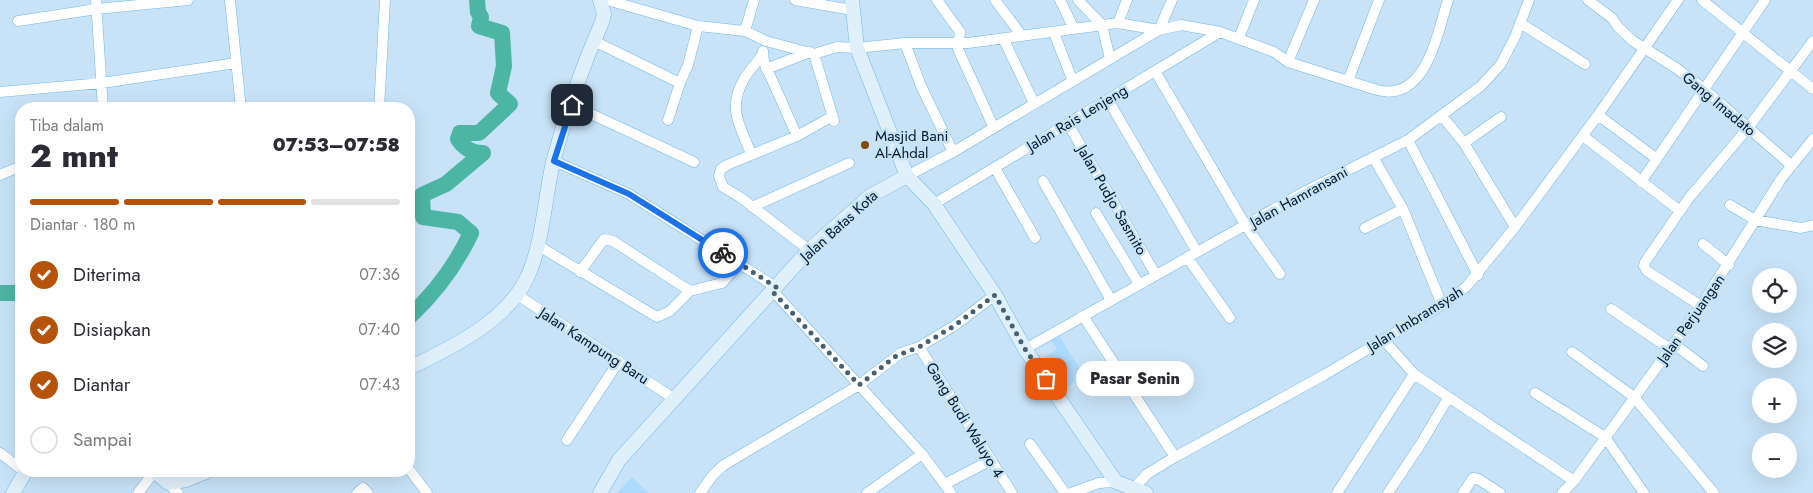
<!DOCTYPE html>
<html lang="id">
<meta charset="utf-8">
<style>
body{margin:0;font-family:Jost,sans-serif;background:#f2f2f3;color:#2b2b33;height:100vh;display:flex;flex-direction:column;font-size:19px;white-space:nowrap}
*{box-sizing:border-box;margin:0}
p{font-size:16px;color:#7c7c81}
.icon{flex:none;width:28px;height:28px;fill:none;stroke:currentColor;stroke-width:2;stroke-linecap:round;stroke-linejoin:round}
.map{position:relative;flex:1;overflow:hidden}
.panel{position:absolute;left:15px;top:102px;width:400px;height:375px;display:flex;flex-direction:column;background:#fff;border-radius:20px;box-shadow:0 5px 20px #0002}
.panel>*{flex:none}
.tools{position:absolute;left:1752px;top:268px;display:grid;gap:10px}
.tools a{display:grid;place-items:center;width:45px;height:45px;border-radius:50%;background:#fff;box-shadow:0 5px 20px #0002;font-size:25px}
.pin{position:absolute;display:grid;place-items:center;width:42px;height:42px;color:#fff;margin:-21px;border-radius:10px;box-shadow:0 2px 8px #0006}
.courier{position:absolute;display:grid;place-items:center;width:50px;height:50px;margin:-25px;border:4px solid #1a73e8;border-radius:50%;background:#fff;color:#222;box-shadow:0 1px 6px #0007}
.bubble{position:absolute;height:35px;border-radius:18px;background:#fff;box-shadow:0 5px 20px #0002;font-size:16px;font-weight:800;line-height:35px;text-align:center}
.overview em{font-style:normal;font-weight:800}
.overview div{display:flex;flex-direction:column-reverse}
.overview{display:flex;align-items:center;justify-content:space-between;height:85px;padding:0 15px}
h1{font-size:32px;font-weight:800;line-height:38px}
.bar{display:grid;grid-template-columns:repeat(4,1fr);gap:8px 5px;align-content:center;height:60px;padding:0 15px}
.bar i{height:6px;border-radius:4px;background:#e1e1e2}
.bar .current{background:#b45309}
.bar p{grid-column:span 4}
ol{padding:0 15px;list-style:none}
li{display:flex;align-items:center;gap:15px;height:55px}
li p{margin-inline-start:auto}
li .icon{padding:5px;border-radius:50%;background:#b45309;color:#fff;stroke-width:4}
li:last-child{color:#7c7c81}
li i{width:28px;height:28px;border:2px solid #e1e1e2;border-radius:50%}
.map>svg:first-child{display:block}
.built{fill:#addbfd}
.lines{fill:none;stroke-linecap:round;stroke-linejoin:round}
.river{stroke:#4db5a4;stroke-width:16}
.street-casing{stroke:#70b7e9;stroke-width:11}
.secondary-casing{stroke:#70b7e9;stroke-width:15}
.street{stroke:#fff;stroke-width:10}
.secondary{stroke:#e0f0fb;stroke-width:14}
.done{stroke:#465f72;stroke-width:5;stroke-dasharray:0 9}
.route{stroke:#1a73e8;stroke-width:6}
.poi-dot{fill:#864b05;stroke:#c8e3f8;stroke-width:2}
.labels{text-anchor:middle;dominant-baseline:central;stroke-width:5;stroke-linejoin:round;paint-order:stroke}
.street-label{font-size:15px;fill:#00182a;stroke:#c8e3f8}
.poi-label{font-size:15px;fill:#00182a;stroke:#c8e3f8;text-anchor:start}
</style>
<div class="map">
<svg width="1813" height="493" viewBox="0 0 1813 493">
<rect width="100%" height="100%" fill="#c8e3f8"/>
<!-- built -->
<path class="built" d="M 1058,334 L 1084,375 L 1060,392 L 1038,362 L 1057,349 L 1050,339 Z
M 632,477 L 648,493 L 617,493 Z"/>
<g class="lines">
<!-- river -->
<path class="river" d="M 0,293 L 21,293
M 409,317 C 435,293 456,265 471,233 L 458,222 L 423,217 L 422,195 L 446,184 L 483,153 C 471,153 464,148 458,139 L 460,133 L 479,133 L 510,104 L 498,93 L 504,66 L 502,33 L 479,26 L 481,17 L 478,12 L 477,0"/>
<defs>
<path id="street" d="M 96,0 L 103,109
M 230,0 L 241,109
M 607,0 L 698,26 L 745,31 L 766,41 L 814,54 L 837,47 L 857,48 L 905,43 L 968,43 L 1118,23 L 1127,0
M 795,0 L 852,10
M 937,0 L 960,32 L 958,49 L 993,126
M 995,0 L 1022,36
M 1060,0 L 1074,29
M 1078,0 L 1102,25 L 1110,59
M 1588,0 L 1612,18 L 1618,27 L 1633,41 L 1676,68 L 1704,89 L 1791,165
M 1702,0 L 1813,89
M 18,21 L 97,9 L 188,0
M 1118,23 L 1159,30 L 1172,0
M 1520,23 L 1585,64
M 745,31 L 754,0
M 1054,33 L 1072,79
M 1003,38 L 1034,103
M 1239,38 L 1254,0
M 594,41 L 680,83 L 688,65 L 698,26
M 905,43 L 921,86 L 953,152
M 763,51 L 764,62 L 797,136
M 814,54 L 834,121
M 1288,62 L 1314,0
M 766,69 L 810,52
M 1155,71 L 1246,226 L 1280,274
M 1348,81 L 1379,0
M 0,92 L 102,83 L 236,63
M 1108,100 L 1197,252
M 572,105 L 694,162
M 379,109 L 385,0
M 1598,115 L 1657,159
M 1442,116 L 1464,143 L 1515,227
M 668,120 L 680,83
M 1068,124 L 1156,275
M 1583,136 L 1680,211
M 1408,140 L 1478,275
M 1464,143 L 1501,117
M 751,154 C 740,125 727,109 744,79 C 749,70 757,63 763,53
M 1373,157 L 1403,209 L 1442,305
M 554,161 L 629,194 L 776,287
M 995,168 L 1035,238
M 0,175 L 21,166
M 907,176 L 953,152 L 1159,30 L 1181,25 L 1220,32 L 1274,52 L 1288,62 L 1377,90 C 1426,103 1437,34 1448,0
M 1043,181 L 1111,300
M 1641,182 L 1765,0
M 934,204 L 1220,32
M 1730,205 L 1755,220 L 1801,228 L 1813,225
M 752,207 L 849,163
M 1096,213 L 1139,284
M 1365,228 L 1403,209
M 1703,244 L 1729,265
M 537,245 L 657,317 L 670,311 L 690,291 L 722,283 L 740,263
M 809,250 L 740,197 L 723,187 L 719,176 L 721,169 L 727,165 L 797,136 L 833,116
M 1187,257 L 1230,318
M 580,272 L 604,239 L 613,241 L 690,291
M 773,291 L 922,454 L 951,493
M 516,294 L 673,398
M 1701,306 L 1647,271 L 1644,266 L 1645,262 L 1689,198 L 1748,128 L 1813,41
M 1611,309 L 1670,349
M 1083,316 L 1175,457
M 1383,339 L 1414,374 L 1574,481
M 1674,344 L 1703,366
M 919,347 L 1012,493
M 1025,349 L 1302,193 L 1408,140 L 1481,86 L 1501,64 L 1515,37 L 1529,0
M 1572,352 L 1634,397 L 1714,493
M 1535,393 L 1605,437 L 1644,493
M 567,440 L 619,361
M 1030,444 L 1065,493
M 0,453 L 21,469
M 409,469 L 427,493
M 168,483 L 178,493
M 945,484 L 991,460
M 1134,488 L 1147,474 L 1175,457 L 1324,375 L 1442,305 L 1466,287 L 1515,227 L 1598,115 L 1678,0
M 138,493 L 154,472
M 357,493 L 363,488 L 368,493
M 700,493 L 713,475 L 724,465 L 859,385 L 901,353 L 919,347 L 954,326 L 995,295
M 867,493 L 922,454
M 1071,493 L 1099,483 L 1116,482
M 1337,493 L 1414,374
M 1388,493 L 1422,442 L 1448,398
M 1463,493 L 1473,478 L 1478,479 L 1500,493
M 1562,493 L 1574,481 L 1701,306 L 1781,179 L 1813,139"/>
<path id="secondary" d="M 852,0 L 857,48 L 907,176 L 934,204 L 995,295 L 1025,349 L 1116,482 L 1146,493
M 409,368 C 449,349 505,322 526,280 C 542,249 545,197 553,162 C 565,116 583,65 602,22 L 604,14 L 600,0
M 154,471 L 168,483 L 186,480 L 208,471
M 13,493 L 26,471
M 600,493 L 619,460 L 809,250 L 870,196 L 907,176"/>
</defs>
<!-- street casing -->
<use href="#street" class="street-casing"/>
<!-- secondary casing -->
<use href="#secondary" class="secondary-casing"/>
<!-- street -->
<use href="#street" class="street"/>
<!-- secondary -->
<use href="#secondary" class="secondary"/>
</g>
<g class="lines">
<!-- done -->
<path class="done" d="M 723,253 L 776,287 L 772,291 L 859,385 L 896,356 L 919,347 L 954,326 L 995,295 L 1025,349 L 1046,379"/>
<!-- route -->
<path class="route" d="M 572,105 L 554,161 L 629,194 L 723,253"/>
</g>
<!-- markers -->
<circle class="poi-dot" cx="865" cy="145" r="5"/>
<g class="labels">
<!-- street labels -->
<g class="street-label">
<text transform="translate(1719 104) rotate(40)">Gang Imadato</text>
<text transform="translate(1077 118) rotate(-31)">Jalan Rais Lenjeng</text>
<text transform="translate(1299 197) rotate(-29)">Jalan Hamransani</text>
<text transform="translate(1112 200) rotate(60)">Jalan Pudjo Sasmito</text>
<text transform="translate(839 226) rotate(-42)">Jalan Batas Kota</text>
<text transform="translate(1415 319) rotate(-32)">Jalan Imbramsyah</text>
<text transform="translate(1691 319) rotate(-55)">Jalan Perjuangan</text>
<text transform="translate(594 346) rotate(33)">Jalan Kampung Baru</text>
<text transform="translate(965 420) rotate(58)">Gang Budi Waluyo 4</text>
</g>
<!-- poi labels -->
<g class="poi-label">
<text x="875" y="136">Masjid Bani<tspan x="875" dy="17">Al-Ahdal</tspan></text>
</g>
</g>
</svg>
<div class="tools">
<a><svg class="icon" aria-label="locate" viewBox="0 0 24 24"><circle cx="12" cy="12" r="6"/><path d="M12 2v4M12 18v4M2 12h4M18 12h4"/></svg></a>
<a><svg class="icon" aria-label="layers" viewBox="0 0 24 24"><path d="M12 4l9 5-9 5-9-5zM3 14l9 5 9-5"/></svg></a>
<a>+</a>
<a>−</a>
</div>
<div class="pin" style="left:1046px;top:379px;background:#ea580c"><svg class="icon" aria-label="bag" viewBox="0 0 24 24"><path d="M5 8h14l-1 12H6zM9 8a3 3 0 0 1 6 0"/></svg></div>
<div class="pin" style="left:572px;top:105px;background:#1f2937"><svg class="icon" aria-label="home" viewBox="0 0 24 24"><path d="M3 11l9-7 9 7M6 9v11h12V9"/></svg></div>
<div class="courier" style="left:723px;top:253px"><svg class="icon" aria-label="bike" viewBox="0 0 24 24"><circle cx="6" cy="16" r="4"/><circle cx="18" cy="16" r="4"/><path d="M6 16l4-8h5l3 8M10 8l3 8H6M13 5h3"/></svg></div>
<div class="bubble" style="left:1076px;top:361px;width:118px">Pasar Senin</div>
<section class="panel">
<div class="overview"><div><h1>2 mnt</h1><p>Tiba dalam</p></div><em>07:53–07:58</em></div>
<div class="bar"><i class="current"></i><i class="current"></i><i class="current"></i><i></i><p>Diantar · 180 m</p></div>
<ol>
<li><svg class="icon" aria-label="check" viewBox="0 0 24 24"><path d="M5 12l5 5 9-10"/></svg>Diterima<p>07:36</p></li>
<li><svg class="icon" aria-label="check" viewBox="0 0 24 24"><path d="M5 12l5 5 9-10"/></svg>Disiapkan<p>07:40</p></li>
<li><svg class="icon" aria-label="check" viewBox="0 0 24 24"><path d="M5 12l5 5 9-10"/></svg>Diantar<p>07:43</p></li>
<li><i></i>Sampai</li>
</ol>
</section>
</div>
